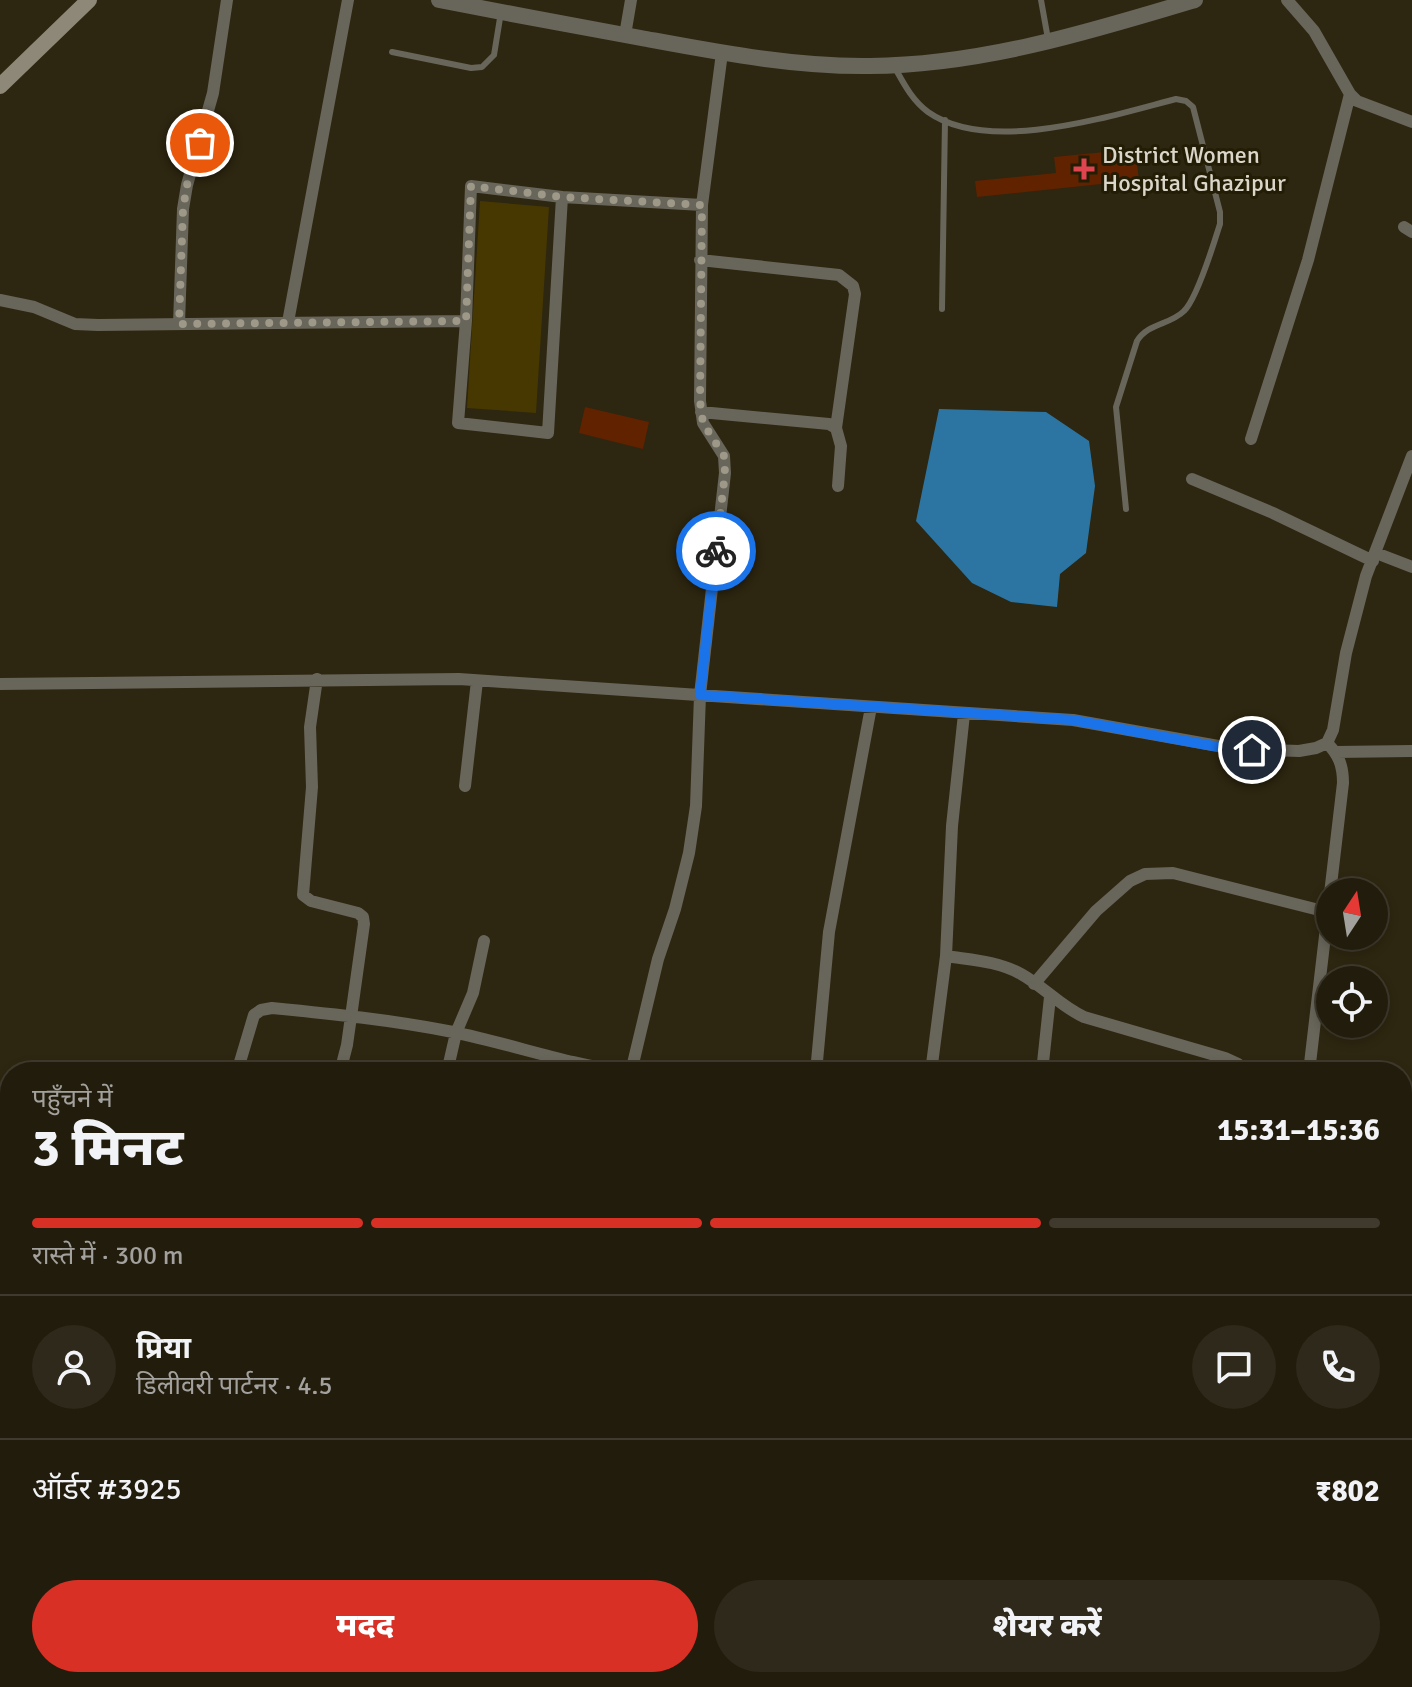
<!DOCTYPE html>
<html lang="hi">
<meta charset="utf-8">
<style>
body{margin:0;font-family:Signika,"Noto Sans Devanagari",sans-serif;background:#2e291a;color:#f1f3f6;height:100vh;display:flex;flex-direction:column;font-size:30px;white-space:nowrap}
*{box-sizing:border-box;margin:0}
p{font-size:26px;color:#a2a19d}
.icon{flex:none;width:44px;height:44px;fill:none;stroke:currentColor;stroke-width:2;stroke-linecap:round;stroke-linejoin:round}
.map{position:relative;flex:1;overflow:hidden}
.sheet{position:absolute;left:0px;top:1062px;width:1412px;height:626px;display:flex;flex-direction:column;background:#221c0c;border-radius:32px 32px 0 0;box-shadow:0 4px 12px #0003,0 0 0 2px #3f3a2d}
.sheet>*{flex:none}
.needle{width:52px;rotate:12deg}
.controls{position:absolute;left:1316px;top:878px;display:grid;gap:16px}
.controls a{display:grid;place-items:center;width:72px;height:72px;border-radius:50%;background:#221c0c;box-shadow:0 4px 12px #0003,0 0 0 2px #3f3a2d;font-size:40px}
.pin{position:absolute;display:grid;place-items:center;width:68px;height:68px;color:#fff;margin:-34px;border:4px solid #fff;border-radius:50%;box-shadow:0 2px 8px #0007}
.courier{position:absolute;display:grid;place-items:center;width:80px;height:80px;margin:-40px;border:6px solid #1a73e8;border-radius:50%;background:#fff;color:#222;box-shadow:0 2px 10px #0007}
.head em{font-style:normal;font-weight:800}
.head div{display:flex;flex-direction:column-reverse}
.head{display:flex;align-items:center;justify-content:space-between;height:136px;padding:0 32px}
h1{font-size:52px;font-weight:800;line-height:60px}
.bar{display:grid;grid-template-columns:repeat(4,1fr);gap:12px 8px;align-content:center;height:96px;padding:0 32px}
.bar i{height:10px;border-radius:6px;background:#3f3a2d}
.bar .active{background:#d93025}
.bar p{grid-column:span 4}
.line{display:flex;align-items:center;gap:20px;padding:0 32px;border-top:2px solid #3f3a2d}
.line div{flex:1}
.round{display:grid;place-items:center;flex:none;width:84px;height:84px;border-radius:42px;background:#2e291a}
.action{display:flex;gap:16px;margin-top:auto;padding:16px 32px}
.action a{flex:1;height:92px;border-radius:48px;background:#d93025;color:#fff;font-size:32px;font-weight:800;line-height:92px;text-align:center}
.action a+a{background:#2e291a;color:#f1f3f6}
.map>svg:first-child{display:block}
.green{fill:#463800}
.water{fill:#2c75a2}
.building{fill:#612200}
.lines{fill:none;stroke-linecap:round;stroke-linejoin:round}
.service{stroke:#68655a;stroke-width:6}
.minor{stroke:#68655a;stroke-width:12}
.tertiary{stroke:#68655a;stroke-width:16}
.secondary{stroke:#8d8877;stroke-width:16}
.done{stroke:#9d9888;stroke-width:8;stroke-dasharray:0 14.4}
.route{stroke:#1a73e8;stroke-width:10}
.health-dot{fill:#e0444e;stroke:#231d06;stroke-width:3}
.labels{text-anchor:middle;dominant-baseline:central;stroke-width:6;stroke-linejoin:round;paint-order:stroke}
.poi-label{font-size:24px;fill:#dad6c9;stroke:#231d06;text-anchor:start}
</style>
<div class="map">
<svg width="1412" height="1687" viewBox="0 0 1412 1687">
<rect width="100%" height="100%" fill="#2d2610"/>
<!-- green -->
<path class="green" d="M 480,201 L 549,207 L 536,413 L 467,408 Z"/>
<!-- water -->
<path class="water" d="M 939,409 L 1046,412 L 1089,441 L 1095,486 L 1086,553 L 1060,574 L 1057,607 L 1011,602 L 972,583 L 916,521 Z
M 1412,1426 L 1412,1687 L 428,1687 L 462,1678 L 1402,1678 L 1402,1429 Z"/>
<!-- building -->
<path class="building" d="M 1135,149 L 1139,180 L 977,197 L 975,181 L 1056,173 L 1054,157 Z
M 585,407 L 649,422 L 643,449 L 579,433 Z"/>
<g class="lines">
<!-- service -->
<path class="service" d="M 1041,0 L 1048,39
M 392,52 L 471,68 L 482,67 L 494,55 L 501,12
M 895,68 C 904,84 912,100 928,112 C 989,155 1110,116 1176,99 L 1186,101 L 1193,107 L 1220,212 L 1220,224 C 1214,243 1197,299 1184,311 C 1170,325 1148,323 1137,341 L 1116,407 L 1126,509
M 942,309 L 945,120"/>
<!-- minor -->
<path class="minor" d="M 1287,0 L 1314,31 L 1350,94 L 1357,101 L 1412,122
M 625,35 L 631,0
M 471,186 L 562,197 L 548,433 L 458,423 L 466,321 Z
M 562,197 L 702,205 L 722,53
M 1404,227 L 1412,232
M 700,260 L 839,275 L 853,286 L 855,294 L 836,428
M 0,300 L 34,307 L 75,324 L 98,325 L 466,321
M 288,322 L 348,0
M 179,324 L 183,209 L 187,185 L 213,93 L 227,0
M 701,412 L 829,424 L 836,428 L 841,446 L 838,486
M 1251,439 L 1308,260 L 1350,94
M 1192,479 L 1273,513 L 1373,561
M 1376,553 L 1412,567
M 317,679 L 310,727 L 312,787 L 303,895 L 311,901 L 358,913 L 363,917 L 364,924 L 347,1045 L 340,1072
M 0,684 L 459,679 L 1073,720 L 1235,749 L 1299,751 L 1316,748 L 1327,743 L 1333,730 L 1346,653 L 1366,576 L 1412,456
M 1336,752 L 1412,751
M 465,786 L 477,681
M 946,956 C 971,960 998,961 1021,974 C 1043,986 1060,1006 1084,1017 L 1225,1058 L 1238,1064 L 1241,1072
M 1034,984 L 1096,911 L 1130,881 L 1145,874 L 1173,873 L 1327,912
M 237,1072 L 254,1015 L 261,1010 L 272,1008 C 333,1014 393,1020 453,1032 C 511,1044 567,1064 625,1072
M 447,1072 L 456,1033 L 473,993 L 484,941
M 631,1072 L 658,959 L 675,909 L 689,853 L 696,806 L 700,695 L 725,473 L 724,456 L 703,423 L 700,401 L 702,205
M 816,1072 L 829,932 L 871,707
M 931,1072 L 946,956 L 952,826 L 964,714
M 1042,1072 L 1050,997
M 1309,1072 L 1343,783 C 1343,766 1339,755 1327,743
M 0,1116 L 10,1119
M 0,1237 L 10,1242
M 0,1497 L 10,1483
M 0,1584 L 10,1583"/>
<!-- tertiary -->
<path class="tertiary" d="M 439,0 C 506,13 574,26 641,38 C 717,52 793,67 870,66 C 981,65 1089,32 1195,0"/>
<!-- secondary -->
<path class="secondary" d="M 0,86 L 89,0"/>
</g>
<g class="lines">
<!-- done -->
<path class="done" d="M 200,143 L 187,185 L 183,209 L 179,324 L 466,321 L 471,186 L 562,197 L 702,205 L 700,401 L 703,423 L 724,456 L 725,473 L 716,551"/>
<!-- route -->
<path class="route" d="M 716,551 L 700,695 L 1073,720 L 1213,746 L 1252,750"/>
</g>
<!-- markers -->
<path class="health-dot" d="M1080 157h8v8h8v8h-8v8h-8v-8h-8v-8h8z"/>
<g class="labels">
<!-- poi labels -->
<g class="poi-label">
<text x="1102" y="155">District Women<tspan x="1102" dy="28">Hospital Ghazipur</tspan></text>
</g>
</g>
</svg>
<div class="controls">
<a><svg class="needle" viewBox="-14 -14 28 28"><path d="M0-13l5 13h-10z" fill="#e53935"/><path d="M0 13l5-13h-10z" fill="#a2a19d"/></svg></a>
<a><svg class="icon" aria-label="locate" viewBox="0 0 24 24"><circle cx="12" cy="12" r="6"/><path d="M12 2v4M12 18v4M2 12h4M18 12h4"/></svg></a>
</div>
<div class="pin" style="left:200px;top:143px;background:#ea580c"><svg class="icon" aria-label="bag" viewBox="0 0 24 24"><path d="M5 8h14l-1 12H6zM9 8a3 3 0 0 1 6 0"/></svg></div>
<div class="pin" style="left:1252px;top:750px;background:#1f2937"><svg class="icon" aria-label="home" viewBox="0 0 24 24"><path d="M3 11l9-7 9 7M6 9v11h12V9"/></svg></div>
<div class="courier" style="left:716px;top:551px"><svg class="icon" aria-label="bike" viewBox="0 0 24 24"><circle cx="6" cy="16" r="4"/><circle cx="18" cy="16" r="4"/><path d="M6 16l4-8h5l3 8M10 8l3 8H6M13 5h3"/></svg></div>
<section class="sheet">
<div class="head"><div><h1>3 मिनट</h1><p>पहुँचने में</p></div><em>15:31–15:36</em></div>
<div class="bar"><i class="active"></i><i class="active"></i><i class="active"></i><i></i><p>रास्ते में · 300 m</p></div>
<div class="line" style="height:144px"><a class="round"><svg class="icon" aria-label="person" viewBox="0 0 24 24"><circle cx="12" cy="8" r="4"/><path d="M4 21q1-7 8-7t8 7"/></svg></a><div><b>प्रिया</b><p>डिलीवरी पार्टनर · 4.5</p></div><a class="round"><svg class="icon" aria-label="chat" viewBox="0 0 24 24"><path d="M4 5h16v11H9l-5 4z"/></svg></a><a class="round"><svg class="icon" aria-label="phone" viewBox="0 0 24 24"><path d="M5 4h4l2 5-3 2q2 4 5 5l2-3 5 2v4C11 20 4 13 5 4z"/></svg></a></div>
<div class="line" style="height:104px"><div>ऑर्डर #3925</div><b>₹802</b></div>
<div class="action"><a>मदद</a><a>शेयर करें</a></div>
</section>
</div>
